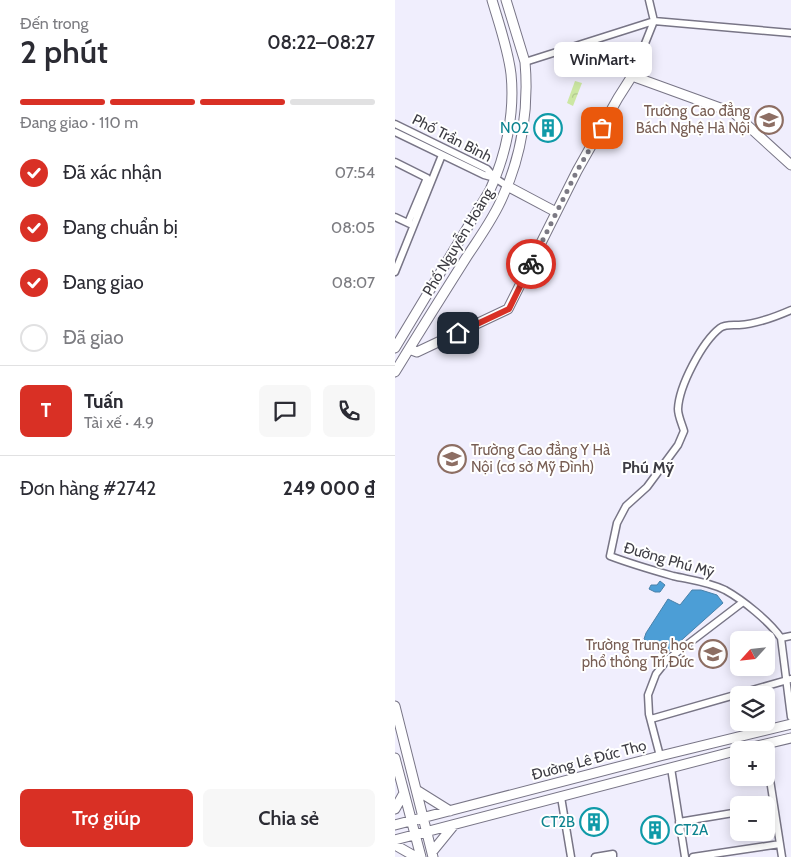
<!DOCTYPE html>
<html lang="vi">
<meta charset="utf-8">
<style>
body{margin:0;font-family:Cabin,sans-serif;background:#f7f7f7;color:#2b2b33;height:100vh;display:flex;flex-direction:column;font-size:19px;white-space:nowrap}
*{box-sizing:border-box;margin:0}
p{font-size:16px;color:#7c7c81}
.icon{flex:none;width:28px;height:28px;fill:none;stroke:currentColor;stroke-width:2;stroke-linecap:round;stroke-linejoin:round}
.map{position:relative;flex:1;overflow:hidden}
.sheet{display:flex;flex-direction:column;background:#fff;width:395px}
.sheet>*{flex:none}
.needle{width:32px;rotate:243deg}
.fabs{position:absolute;left:335px;top:631px;display:grid;gap:10px}
.fabs a{display:grid;place-items:center;width:45px;height:45px;border-radius:8px;background:#fff;box-shadow:0 2px 12px #0003;font-size:25px}
.pin{position:absolute;display:grid;place-items:center;width:42px;height:42px;color:#fff;margin:-21px;border-radius:10px;box-shadow:0 2px 8px #0006}
.courier{position:absolute;display:grid;place-items:center;width:50px;height:50px;margin:-25px;border:4px solid #d93025;border-radius:50%;background:#fff;color:#222;box-shadow:0 1px 6px #0007}
.bubble{position:absolute;height:35px;border-radius:8px;background:#fff;box-shadow:0 2px 12px #0003;font-size:16px;font-weight:600;line-height:35px;text-align:center}
.head em{font-style:normal;font-weight:600}
.head div{display:flex;flex-direction:column-reverse}
.head{display:flex;align-items:center;justify-content:space-between;height:85px;padding:0 20px}
h1{font-size:32px;font-weight:600;line-height:38px}
.bar{display:grid;grid-template-columns:repeat(4,1fr);gap:8px 5px;align-content:center;height:60px;padding:0 20px}
.bar i{height:6px;border-radius:4px;background:#e1e1e2}
.bar .selected{background:#d93025}
.bar p{grid-column:span 4}
.line{display:flex;align-items:center;gap:12px;padding:0 20px;border-top:1px solid #e1e1e2}
.line div{flex:1}
.round{display:grid;place-items:center;flex:none;width:52px;height:52px;border-radius:8px;background:#f7f7f7}
ol{padding:0 20px;list-style:none}
li{display:flex;align-items:center;gap:15px;height:55px}
li p{margin-inline-start:auto}
li .icon{padding:5px;border-radius:50%;background:#d93025;color:#fff;stroke-width:4}
li:last-child{color:#7c7c81}
li i{width:28px;height:28px;border:2px solid #e1e1e2;border-radius:50%}
.cta{display:flex;gap:10px;margin-top:auto;padding:10px 20px}
.cta a{flex:1;height:58px;border-radius:8px;background:#d93025;color:#fff;font-size:20px;font-weight:600;line-height:58px;text-align:center}
.cta a+a{background:#f7f7f7;color:#2b2b33}
main{display:flex;flex:1;min-height:0}
.map>svg:first-child{display:block}
.park{fill:url(#park-crowns)}
.water{fill:#4c9ed6;stroke:#4881aa}
.lines{fill:none;stroke-linecap:round;stroke-linejoin:round}
.street-casing{stroke:#787586;stroke-width:9}
.secondary-casing{stroke:#787586;stroke-width:11}
.street{stroke:#fff;stroke-width:6}
.secondary{stroke:#fff;stroke-width:9}
.done{stroke:#7c7a84;stroke-width:5;stroke-dasharray:0 9}
.route{stroke:#d93025;stroke-width:6}
.labels{text-anchor:middle;dominant-baseline:central;stroke-width:4;stroke-linejoin:round;paint-order:stroke}
.education-label{font-size:15px;fill:#785e54;stroke:#fff;text-anchor:end}
.culture-label{font-size:15px;fill:#0d838f;stroke:#fff;text-anchor:end}
.street-label{font-size:15px;fill:#3d3c43;stroke:#fff}
.neighbourhood-label{font-size:16px;font-weight:bold;fill:#3d3c43;stroke:#fff}
</style>
<main>
<section class="sheet">
<div class="head"><div><h1>2 phút</h1><p>Đến trong</p></div><em>08:22–08:27</em></div>
<div class="bar"><i class="selected"></i><i class="selected"></i><i class="selected"></i><i></i><p>Đang giao · 110 m</p></div>
<ol>
<li><svg class="icon" aria-label="check" viewBox="0 0 24 24"><path d="M5 12l5 5 9-10"/></svg>Đã xác nhận<p>07:54</p></li>
<li><svg class="icon" aria-label="check" viewBox="0 0 24 24"><path d="M5 12l5 5 9-10"/></svg>Đang chuẩn bị<p>08:05</p></li>
<li><svg class="icon" aria-label="check" viewBox="0 0 24 24"><path d="M5 12l5 5 9-10"/></svg>Đang giao<p>08:07</p></li>
<li><i></i>Đã giao</li>
</ol>
<div class="line" style="height:90px"><b class="round" style="background:#d93025;color:#fff">T</b><div><b>Tuấn</b><p>Tài xế · 4.9</p></div><a class="round"><svg class="icon" aria-label="chat" viewBox="0 0 24 24"><path d="M4 5h16v11H9l-5 4z"/></svg></a><a class="round"><svg class="icon" aria-label="phone" viewBox="0 0 24 24"><path d="M5 4h4l2 5-3 2q2 4 5 5l2-3 5 2v4C11 20 4 13 5 4z"/></svg></a></div>
<div class="line" style="height:65px"><div>Đơn hàng #2742</div><b>249 000 ₫</b></div>
<div class="cta"><a>Trợ giúp</a><a>Chia sẻ</a></div>
</section>
<div class="map">
<svg width="396" height="857" viewBox="0 0 396 857">
<defs>
<pattern id="park-crowns" width="20" height="18" patternUnits="userSpaceOnUse" patternTransform="scale(1.25)"><rect width="20" height="18" fill="#cce7a3"/><path d="M2 6a3 3 0 1 1 6 0M12 15a3 3 0 1 1 6 0" fill="none" stroke="#b0c78e"/></pattern>
</defs>
<rect width="100%" height="100%" fill="#f0eefd"/>
<!-- park -->
<path class="park" d="M 180,81 L 187,83 L 178,106 L 172,103 Z"/>
<!-- water -->
<path class="water" d="M 265,581 L 270,585 L 265,592 L 260,592 L 254,589 L 256,585 L 262,585 Z
M 297,590 L 306,590 L 322,595 L 328,603 L 271,654 L 266,654 L 249,639 L 251,633 L 273,599 L 285,605 Z"/>
<g class="lines">
<defs>
<path id="street" d="M 130,62 L 259,21 L 396,33
M 237,76 L 259,21 L 254,0
M 0,124 L 92,169 L 100,178
M 0,132 L 89,175 L 100,178 L 112,186
M 0,162 L 32,178 L 13,223
M 0,217 L 15,224
M 0,272 L 47,155
M 396,310 C 380,317 362,324 344,325 C 338,325 330,324 325,328 C 307,342 284,386 283,409 C 283,416 287,424 289,431 L 283,445 L 252,487 L 231,506 L 222,523 L 215,556 C 236,564 257,570 278,576 C 296,580 314,582 330,590 C 348,600 374,621 386,638 L 396,717
M 386,638 L 396,636
M 256,719 L 396,679
M 371,754 L 387,857
M 265,756 L 254,714 L 253,695 L 261,674 L 272,660 L 348,602
M 276,768 L 290,857
M 166,797 L 176,857
M 284,822 L 344,812
M 200,857 L 218,854 L 218,857
M 298,857 L 385,844"/>
<path id="secondary" d="M 112,186 L 161,212
M 0,348 L 95,190 C 111,155 120,113 116,74 C 113,49 104,24 97,0
M 14,349 L 22,352 L 113,309 L 182,171 L 223,98 L 237,76 L 339,113 L 396,165
M 0,372 C 23,334 47,296 71,258 C 84,238 99,218 108,196 C 127,155 134,107 130,62 L 111,0
M 0,706 L 38,857
M 345,750 L 396,738
M 0,758 L 26,857
M 23,791 L 55,811
M 0,809 L 9,793
M 0,825 L 265,756 L 396,724
M 0,840 L 344,750
M 0,845 L 21,857
M 37,852 L 59,825"/>
</defs>
<!-- street casing -->
<use href="#street" class="street-casing"/>
<!-- secondary casing -->
<use href="#secondary" class="secondary-casing"/>
<!-- street -->
<use href="#street" class="street"/>
<!-- secondary -->
<use href="#secondary" class="secondary"/>
</g>
<g class="lines">
<!-- done -->
<path class="done" d="M 136,264 L 182,171 L 207,128"/>
<!-- route -->
<path class="route" d="M 63,333 L 114,309 L 136,264"/>
</g>
<!-- icons -->
<defs>
<symbol id="university-ring" viewBox="-11 -11 22 22"><circle r="9.5" fill="#fff" stroke="#8d6e63" stroke-width="1.5"/><path d="M0-5L7-2L0 1L-7-2ZM-4 1L0 2.5L4 1V4Q0 6-4 4Z" fill="#8d6e63"/></symbol>
<symbol id="building-ring" viewBox="-11 -11 22 22"><circle r="9.5" fill="#fff" stroke="#0f9aa8" stroke-width="1.5"/><path d="M-4-6H4V6H1V3H-1V6H-4ZM-2.5-4.3h1.7v1.8h-1.7ZM.8-4.3h1.7v1.8H.8ZM-2.5-1h1.7V.8h-1.7ZM.8-1h1.7V.8H.8Z" fill="#0f9aa8"/></symbol>
<symbol id="school-ring" viewBox="-11 -11 22 22"><circle r="9.5" fill="#fff" stroke="#8d6e63" stroke-width="1.5"/><path d="M0-5L7-2L0 1L-7-2ZM-4 1L0 2.5L4 1V4Q0 6-4 4Z" fill="#8d6e63"/></symbol>
</defs>
<g fill-rule="evenodd">
<use href="#university-ring" x="358" y="104" width="32" height="32"/>
<use href="#building-ring" x="137" y="112" width="32" height="32"/>
<use href="#school-ring" x="41" y="443" width="32" height="32"/>
<use href="#school-ring" x="302" y="638" width="32" height="32"/>
<use href="#building-ring" x="183" y="806" width="32" height="32"/>
<use href="#building-ring" x="244" y="814" width="32" height="32"/>
</g>
<g class="labels">
<!-- education labels -->
<g class="education-label">
<text x="355" y="111">Trường Cao đẳng<tspan x="355" dy="17">Bách Nghệ Hà Nội</tspan></text>
<text x="76" y="450" text-anchor="start">Trường Cao đẳng Y Hà<tspan x="76" dy="17">Nội (cơ sở Mỹ Đình)</tspan></text>
<text x="299" y="645">Trường Trung học<tspan x="299" dy="17">phổ thông Trí Đức</tspan></text>
</g>
<!-- culture labels -->
<g class="culture-label">
<text x="134" y="128">N02</text>
<text x="180" y="822">CT2B</text>
<text x="279" y="830" text-anchor="start">CT2A</text>
</g>
<!-- street labels -->
<g class="street-label">
<text transform="translate(57 138) rotate(27)">Phố Trần Bình</text>
<text transform="translate(63 242) rotate(-59)">Phố Nguyễn Hoàng</text>
<text transform="translate(274 560) rotate(16)">Đường Phú Mỹ</text>
<text transform="translate(194 760) rotate(-15)">Đường Lê Đức Thọ</text>
</g>
<!-- neighbourhood labels -->
<g class="neighbourhood-label">
<text x="253" y="467">Phú Mỹ</text>
</g>
</g>
</svg>
<div class="fabs">
<a><svg class="needle" viewBox="-14 -14 28 28"><path d="M0-13l5 13h-10z" fill="#e53935"/><path d="M0 13l5-13h-10z" fill="#7c7c81"/></svg></a>
<a><svg class="icon" aria-label="layers" viewBox="0 0 24 24"><path d="M12 4l9 5-9 5-9-5zM3 14l9 5 9-5"/></svg></a>
<a>+</a>
<a>−</a>
</div>
<div class="pin" style="left:207px;top:128px;background:#ea580c"><svg class="icon" aria-label="bag" viewBox="0 0 24 24"><path d="M5 8h14l-1 12H6zM9 8a3 3 0 0 1 6 0"/></svg></div>
<div class="pin" style="left:63px;top:333px;background:#1f2937"><svg class="icon" aria-label="home" viewBox="0 0 24 24"><path d="M3 11l9-7 9 7M6 9v11h12V9"/></svg></div>
<div class="courier" style="left:136px;top:264px"><svg class="icon" aria-label="bike" viewBox="0 0 24 24"><circle cx="6" cy="16" r="4"/><circle cx="18" cy="16" r="4"/><path d="M6 16l4-8h5l3 8M10 8l3 8H6M13 5h3"/></svg></div>
<div class="bubble" style="left:159px;top:42px;width:98px">WinMart+</div>
</div>
</main>
